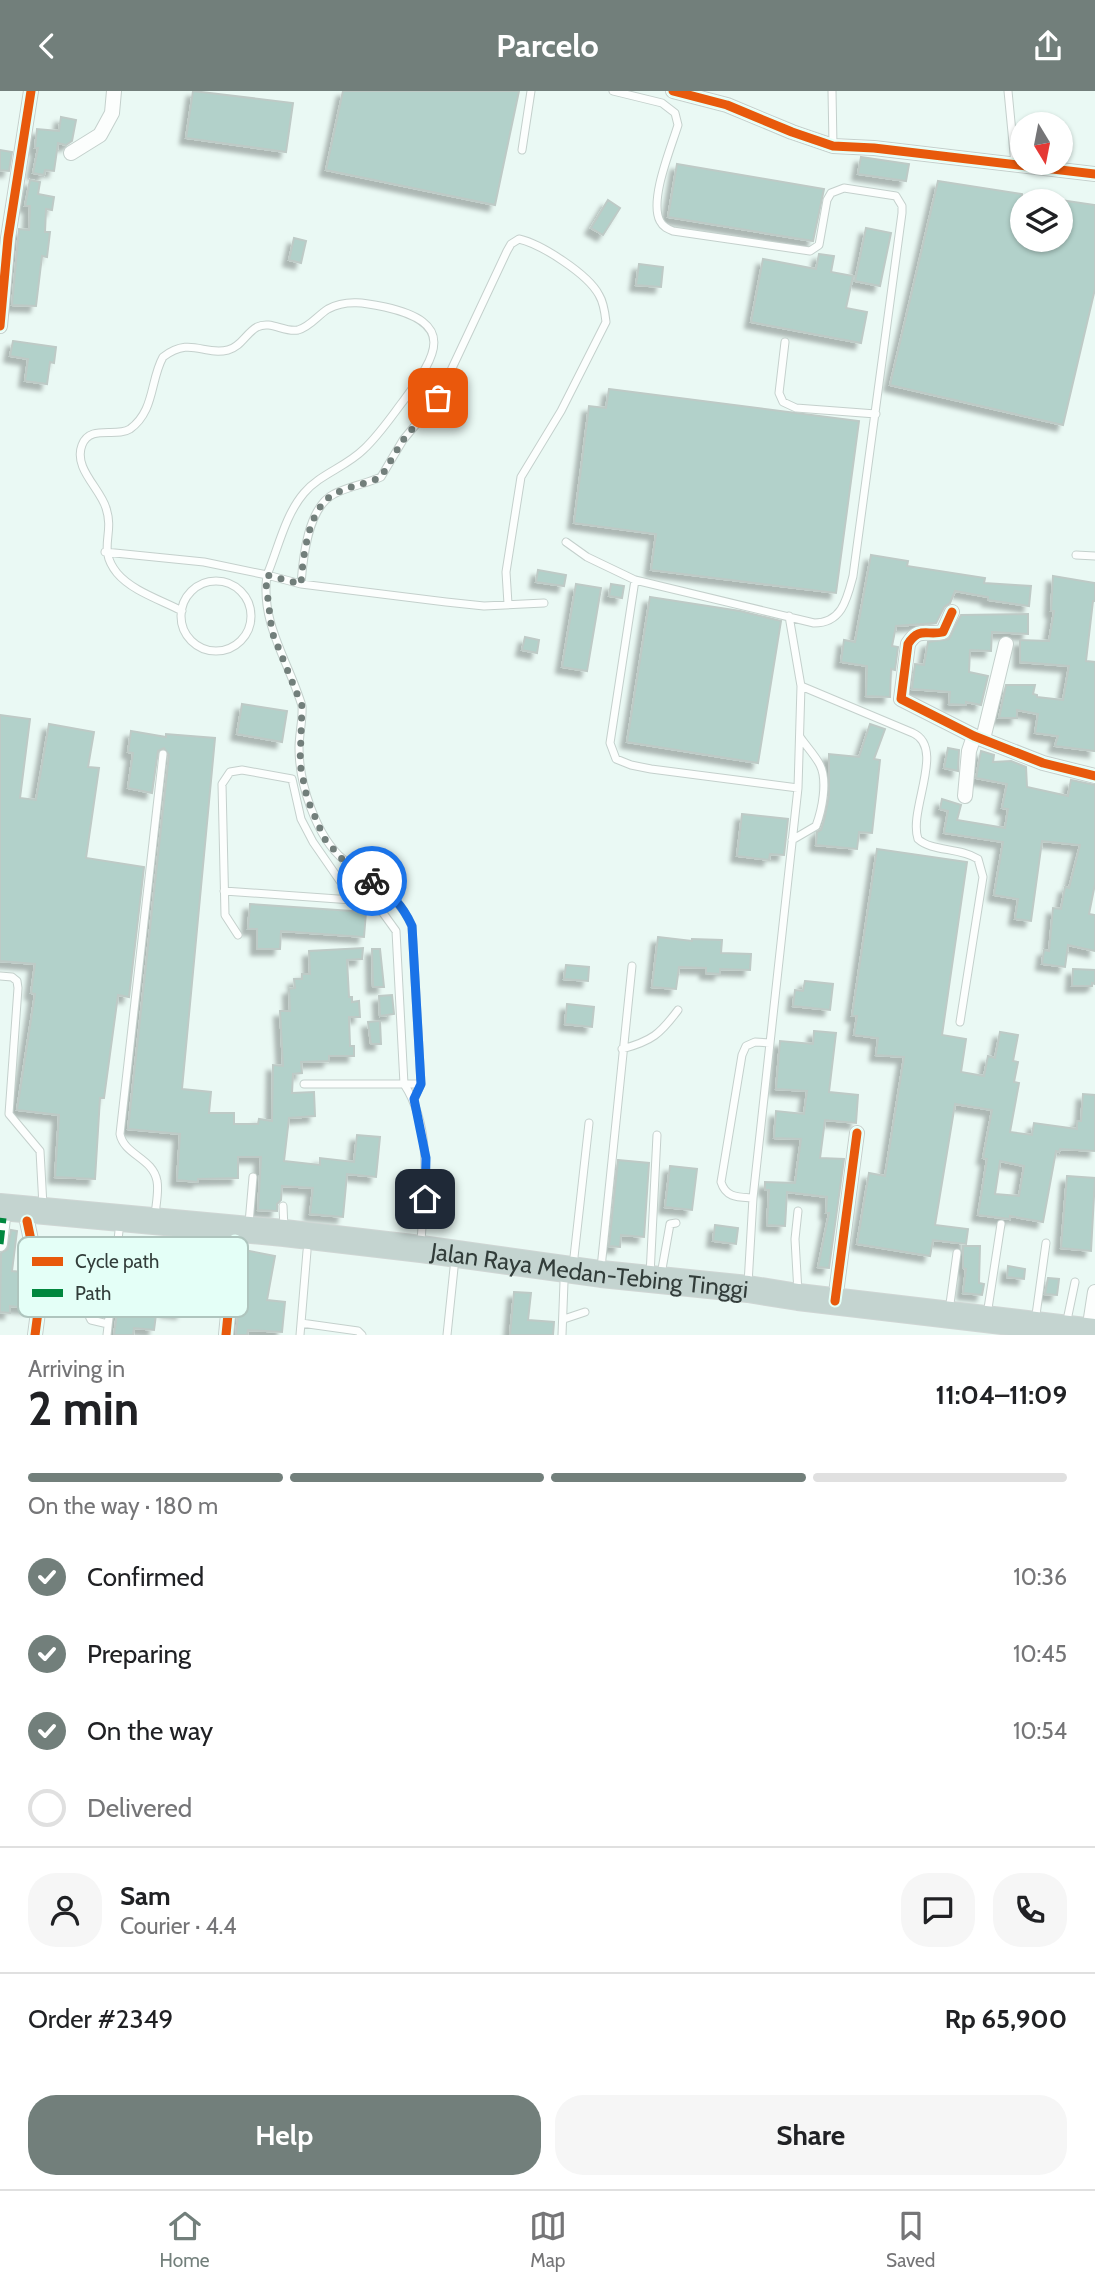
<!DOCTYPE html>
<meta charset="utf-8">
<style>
body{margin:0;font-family:Cabin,sans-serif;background:#f6f6f6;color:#202124;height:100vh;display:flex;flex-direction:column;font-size:26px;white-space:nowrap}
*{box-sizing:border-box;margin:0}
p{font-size:23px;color:#757577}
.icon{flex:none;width:38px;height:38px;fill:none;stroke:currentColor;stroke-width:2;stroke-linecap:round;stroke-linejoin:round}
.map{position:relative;height:1244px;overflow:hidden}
.side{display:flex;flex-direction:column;background:#fff;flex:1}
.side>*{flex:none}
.needle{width:46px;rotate:170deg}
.controls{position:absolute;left:1010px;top:21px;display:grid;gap:14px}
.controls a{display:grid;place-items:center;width:63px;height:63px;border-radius:50%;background:#fff;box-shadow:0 2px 5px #0004;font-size:35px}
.pin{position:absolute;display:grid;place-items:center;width:60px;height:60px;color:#fff;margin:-30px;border-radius:14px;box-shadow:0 4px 10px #0006}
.courier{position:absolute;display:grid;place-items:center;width:70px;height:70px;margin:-35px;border:5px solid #1a73e8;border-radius:50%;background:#fff;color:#222;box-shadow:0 2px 9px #0007}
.head em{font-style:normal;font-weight:700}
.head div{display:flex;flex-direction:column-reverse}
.head{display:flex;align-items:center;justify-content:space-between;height:119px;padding:0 28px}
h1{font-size:46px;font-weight:700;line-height:52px}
.bar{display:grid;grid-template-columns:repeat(4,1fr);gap:10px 7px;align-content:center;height:84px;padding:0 28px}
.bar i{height:9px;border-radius:5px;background:#e0e0e0}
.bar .active{background:#727f7b}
.bar p{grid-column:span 4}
.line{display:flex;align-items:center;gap:18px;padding:0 28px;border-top:2px solid #e0e0e0}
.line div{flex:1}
.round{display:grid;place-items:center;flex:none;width:74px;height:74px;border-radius:28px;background:#f6f6f6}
ol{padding:0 28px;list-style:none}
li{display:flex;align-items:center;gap:21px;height:77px}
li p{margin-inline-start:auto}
li .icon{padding:7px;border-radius:50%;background:#727f7b;color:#fff;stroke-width:4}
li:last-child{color:#757577}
li i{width:38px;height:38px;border:4px solid #e0e0e0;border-radius:50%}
.cta{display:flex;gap:14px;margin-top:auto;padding:14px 28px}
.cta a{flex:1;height:80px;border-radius:28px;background:#727f7b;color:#fff;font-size:28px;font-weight:700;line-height:80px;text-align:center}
.cta a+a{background:#f6f6f6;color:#202124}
header{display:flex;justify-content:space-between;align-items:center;height:91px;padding:0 28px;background:#727f7b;color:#fff;font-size:32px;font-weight:700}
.tabs{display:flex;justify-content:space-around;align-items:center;height:98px;border-top:2px solid #e0e0e0;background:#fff;font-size:19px;color:#757577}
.tabs a{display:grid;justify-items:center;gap:4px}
.tabs .active{color:#727f7b}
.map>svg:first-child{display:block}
.building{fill:#b2d1ca;stroke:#becac6;stroke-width:2;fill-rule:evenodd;filter:url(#shadow)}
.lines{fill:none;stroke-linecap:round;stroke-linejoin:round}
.lane-casing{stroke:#c4d0cc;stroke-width:9}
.street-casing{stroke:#c4d0cc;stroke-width:16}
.highway-casing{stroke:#cfd6d4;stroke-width:28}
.lane{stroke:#fcfefd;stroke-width:7}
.street{stroke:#fcfefd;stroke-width:14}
.highway{stroke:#c4d4d0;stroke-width:26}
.quiet{stroke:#00873e;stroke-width:7;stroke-dasharray:14 7;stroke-linecap:butt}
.cycleway-casing{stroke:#e4fff7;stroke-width:13}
.cycleway{stroke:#e8590c;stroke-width:9}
.done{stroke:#727f7b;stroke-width:7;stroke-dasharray:0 12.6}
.route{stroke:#1a73e8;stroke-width:9}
.labels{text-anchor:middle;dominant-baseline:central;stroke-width:7;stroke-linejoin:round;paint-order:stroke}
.street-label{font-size:24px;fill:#323d3a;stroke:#e4fff7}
.key{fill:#e4fff7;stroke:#afc5be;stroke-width:2}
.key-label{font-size:19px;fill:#323d3a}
</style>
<header><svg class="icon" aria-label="back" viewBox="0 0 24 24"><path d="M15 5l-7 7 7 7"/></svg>Parcelo<svg class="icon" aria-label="share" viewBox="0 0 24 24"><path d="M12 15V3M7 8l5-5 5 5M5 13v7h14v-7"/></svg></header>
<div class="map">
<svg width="1095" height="1244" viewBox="0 0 1095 1244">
<defs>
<filter id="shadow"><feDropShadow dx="-6" dy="6" stdDeviation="2" flood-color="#0004"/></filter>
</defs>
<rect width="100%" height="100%" fill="#eaf9f4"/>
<!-- building -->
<path class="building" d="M 193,0 L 293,12 L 286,61 L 186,47 Z
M 343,0 L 519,0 L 495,114 L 326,79 Z
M 61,26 L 76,29 L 72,50 L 66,54 L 58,52 L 54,80 L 45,79 L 44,84 L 33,82 L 38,57 L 35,57 L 37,38 L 59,40 Z
M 0,59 L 12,61 L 9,80 L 0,79 Z
M 861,66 L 909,73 L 906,90 L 858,83 Z
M 677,73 L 824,98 L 813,150 L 668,126 Z
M 30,89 L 40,91 L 38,103 L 54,106 L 52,119 L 46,118 L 45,141 L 50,141 L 47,166 L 42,165 L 36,215 L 12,214 L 19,138 L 29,139 L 30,115 L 25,115 Z
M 938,90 L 1022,103 L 1022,149 L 1060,149 L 1060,109 L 1095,114 L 1095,198 L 1063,334 L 890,294 Z
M 608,109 L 620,117 L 603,144 L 591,137 Z
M 866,137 L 891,142 L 880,195 L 855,190 Z
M 294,147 L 306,150 L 301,172 L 289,169 Z
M 819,163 L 834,165 L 831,181 L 853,185 L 846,217 L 867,221 L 861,252 L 751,231 L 763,168 L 816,178 Z
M 639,173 L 663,176 L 661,196 L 636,194 Z
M 13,250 L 56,256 L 54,272 L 50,271 L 47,293 L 25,290 L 28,268 L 10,265 Z
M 609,298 L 859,330 L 836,502 L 651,479 L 656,443 L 574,432 L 589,315 L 606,317 Z
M 871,464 L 908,470 L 907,475 L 985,487 L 984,492 L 1031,495 L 1029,515 L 988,509 L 988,506 L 955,500 L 950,512 L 944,516 L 936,532 L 896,535 L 892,555 L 898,556 L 895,579 L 891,578 L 890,606 L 866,605 L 867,575 L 841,571 L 844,549 L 855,551 Z
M 538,479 L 566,484 L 564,495 L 536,491 Z
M 1053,485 L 1095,492 L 1095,510 L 1093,510 L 1086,570 L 1095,571 L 1095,660 L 1055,655 L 1058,645 L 1035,642 L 1038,623 L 1017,619 L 1017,627 L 999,627 L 1006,594 L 1035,594 L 1033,603 L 1037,604 L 1037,606 L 1063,609 L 1069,575 L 1020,571 L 1020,549 L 1049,550 L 1054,520 L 1051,520 Z
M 576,493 L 601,497 L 587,580 L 562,576 Z
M 611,493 L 624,495 L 622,507 L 609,505 Z
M 650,506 L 740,520 L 781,530 L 758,672 L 627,651 Z
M 1028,523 L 1028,543 L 992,541 L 991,560 L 970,559 L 969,581 L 988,585 L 981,614 L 966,611 L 966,614 L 949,613 L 950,601 L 912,598 L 915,573 L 924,574 L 928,551 L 949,548 L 961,524 Z
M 525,546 L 539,549 L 537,562 L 522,559 Z
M 242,613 L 287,620 L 282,651 L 237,643 Z
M 0,624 L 30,628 L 20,707 L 36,709 L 49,633 L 94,641 L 88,676 L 99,677 L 86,767 L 144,776 L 129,906 L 118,904 L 104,1007 L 100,1007 L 95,1088 L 55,1086 L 59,1024 L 17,1019 L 35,903 L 31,902 L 35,873 L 0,870 Z
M 870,633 L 885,638 L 874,668 L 880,669 L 872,742 L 859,741 L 857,758 L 816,754 L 817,741 L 821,739 L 824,730 L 829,705 L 829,663 L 859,666 Z
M 131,640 L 166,646 L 166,643 L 215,647 L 182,998 L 211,1001 L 209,1022 L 234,1022 L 234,1033 L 258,1033 L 259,1028 L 272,1030 L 273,974 L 283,975 L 280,920 L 290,920 L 289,898 L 295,897 L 294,888 L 302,888 L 302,883 L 310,883 L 309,860 L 363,857 L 362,868 L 347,869 L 349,906 L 352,906 L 352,911 L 359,910 L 360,926 L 349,926 L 350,955 L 354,955 L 354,965 L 329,965 L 329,970 L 301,971 L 302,982 L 293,983 L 292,1002 L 314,1001 L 315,1025 L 289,1027 L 284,1070 L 320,1074 L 320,1067 L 354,1071 L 357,1044 L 380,1046 L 376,1086 L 347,1083 L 343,1126 L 310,1123 L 313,1097 L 282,1095 L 281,1109 L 277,1113 L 277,1120 L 258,1119 L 261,1066 L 238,1066 L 238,1087 L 198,1088 L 198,1091 L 177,1089 L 180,1043 L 128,1038 L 169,664 L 164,657 L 158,660 L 152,702 L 128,697 L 133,662 L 128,661 Z
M 948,657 L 959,659 L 958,680 L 944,677 Z
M 981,660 L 994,664 L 993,671 L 1011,670 L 1026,676 L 1027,696 L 1068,705 L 1071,689 L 1095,694 L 1095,793 L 1089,823 L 1095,824 L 1095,860 L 1068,854 L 1065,876 L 1042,873 L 1044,859 L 1049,860 L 1053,817 L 1061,818 L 1065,796 L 1069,797 L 1080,754 L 1042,750 L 1031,830 L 1015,828 L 1018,808 L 994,804 L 1003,751 L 944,742 L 948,720 L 940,718 L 942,708 L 961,714 L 957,729 L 1005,737 L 1008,718 L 1002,717 L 1007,693 L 976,687 Z
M 742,723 L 788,728 L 784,764 L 770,763 L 769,769 L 737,765 Z
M 877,758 L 967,771 L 942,944 L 966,948 L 961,981 L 984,985 L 988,965 L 995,967 L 1000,941 L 1018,944 L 1013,970 L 1018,971 L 1014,991 L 1019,992 L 1010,1041 L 1032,1044 L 1034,1032 L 1077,1038 L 1077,1030 L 1081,1030 L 1083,1003 L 1095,1004 L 1095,1060 L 1060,1058 L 1059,1061 L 1056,1060 L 1043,1131 L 1010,1125 L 1010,1128 L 978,1124 L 987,1068 L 983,1067 L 992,1019 L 955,1013 L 935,1134 L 968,1138 L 966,1153 L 933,1149 L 930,1165 L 857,1153 L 869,1082 L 885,1085 L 904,966 L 876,964 L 878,947 L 854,944 L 857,925 L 852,925 ZM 1000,1070 L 1024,1075 L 1019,1105 L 995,1103 Z
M 250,813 L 366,821 L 364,846 L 281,840 L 280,858 L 257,858 L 257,838 L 248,838 Z
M 658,846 L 692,850 L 692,848 L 722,849 L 721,862 L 751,863 L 750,879 L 720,878 L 720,883 L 706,882 L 706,877 L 679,876 L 676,898 L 652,896 Z
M 372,858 L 380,858 L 384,896 L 373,896 Z
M 566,874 L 589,876 L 588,890 L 564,888 Z
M 1073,878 L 1095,879 L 1095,893 L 1092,892 L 1092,895 L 1072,895 Z
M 805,890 L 833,893 L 830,919 L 793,915 L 795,899 L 803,900 Z
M 392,904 L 394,923 L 380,925 L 379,905 Z
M 567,913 L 594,916 L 592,936 L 565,933 Z
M 380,930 L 381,953 L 371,953 L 368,931 Z
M 814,940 L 836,942 L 829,1001 L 858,1004 L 856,1032 L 825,1029 L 820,1067 L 844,1068 L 829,1177 L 818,1176 L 829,1122 L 826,1122 L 827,1106 L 787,1101 L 785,1135 L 767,1134 L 769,1099 L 765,1099 L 765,1091 L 795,1092 L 801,1048 L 774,1047 L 776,1020 L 804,1023 L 807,1000 L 776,998 L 780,950 L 813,953 Z
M 618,1069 L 649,1072 L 644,1146 L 621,1144 L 620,1156 L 609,1155 Z
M 670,1075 L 697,1078 L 692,1119 L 665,1116 Z
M 1067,1085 L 1095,1087 L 1091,1160 L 1061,1157 Z
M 715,1134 L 738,1137 L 736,1153 L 713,1150 Z
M 11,1139 L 17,1140 L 12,1180 L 33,1182 L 29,1217 L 10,1215 L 10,1222 L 0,1221 L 1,1162 L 8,1158 Z
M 146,1149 L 161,1151 L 161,1155 L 176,1157 L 175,1163 L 224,1168 L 219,1213 L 184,1209 L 182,1222 L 166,1220 L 169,1201 L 140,1196 L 136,1222 L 156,1224 L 154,1239 L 134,1237 L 133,1244 L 114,1244 L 127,1150 L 146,1153 Z
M 963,1155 L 980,1155 L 979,1192 L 984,1193 L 982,1204 L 963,1202 L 966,1178 L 963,1177 Z
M 244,1159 L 275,1165 L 267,1209 L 285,1211 L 282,1241 L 248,1239 L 247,1244 L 236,1244 Z
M 1008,1175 L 1025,1178 L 1024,1188 L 1007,1186 Z
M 1048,1187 L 1059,1188 L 1057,1204 L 1045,1203 Z
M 514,1201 L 531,1202 L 528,1229 L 554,1231 L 553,1244 L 510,1244 Z"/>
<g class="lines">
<defs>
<path id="lane" d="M 832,0 L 833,54
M 1008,0 L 1015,73
M 522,59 L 531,0
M 785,251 L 779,302 L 783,311 L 796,317 L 876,323
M 566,451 L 587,466 L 635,489 L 814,532 C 842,532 847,508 853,485 L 902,122 L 902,115 L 896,105 L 844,97 L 831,102 L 827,109 L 819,154 L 810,160 L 673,140 C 668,138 663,136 660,130 C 649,109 671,57 678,34 L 675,22 L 662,12 L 613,0
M 105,461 L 204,471 L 267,484 C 278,458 285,424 304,402 C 320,383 346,376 364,358 C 379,344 391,326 404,309 C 438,263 456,232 385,216 C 366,212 346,208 328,218 C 318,224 310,236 298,239 C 284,242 271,229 257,236 C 246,242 241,256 228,259 C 203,265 191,245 163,266 C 150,289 155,320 130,338 C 116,347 90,333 82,354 C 73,377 100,397 106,417 C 115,444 97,457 117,482 C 132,500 161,509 182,520
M 1076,464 L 1095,465
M 635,489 L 610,652 L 616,668 L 631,674 L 651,678 L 798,697
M181 525a35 35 0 1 1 70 0a35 35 0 1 1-70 0Z
M 301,493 C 303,466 308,416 334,403 C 349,395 366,393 381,386 L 403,349 L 438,307 L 507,160 L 511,153 L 519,148 C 541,153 588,183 599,204 C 604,212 605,222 606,231 L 561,320 L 521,386 L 506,481 L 508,513
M 789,525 L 801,595
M 792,749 L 816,735 C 822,719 828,690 820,674 C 815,664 806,655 800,646
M 224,800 L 366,810
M 238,844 L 225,824 L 222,693 L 230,681 L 242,679 L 292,688 L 301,728 L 313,751 L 340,790 L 383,822 L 396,840 L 404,993 C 434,1039 424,1099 421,1151
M 0,885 L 12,886 L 17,890 L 18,897 L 9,1023 L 40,1060 L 43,1115
M 622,958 C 652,950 660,943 678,919
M 304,993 L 421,993
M 414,1008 L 421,993 L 412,835 C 397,801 371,792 344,769 C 316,746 299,692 299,657 C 299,643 303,629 302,615 C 289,571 260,532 267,484 L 301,493 L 446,511 L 484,515 L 544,512
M 753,1107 C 738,1106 726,1107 721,1091 L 742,964 L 746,955 L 755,951 L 770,952
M 283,1115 L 284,1138
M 155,1124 C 156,1113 159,1100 157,1090 C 153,1067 124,1064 120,1043 L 163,663
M 249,1132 L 253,1086
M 573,1175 L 589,1032
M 601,1177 L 632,875
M 658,1182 L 662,1178 L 670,1133 L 676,1132
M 650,1184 L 657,1044
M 748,1193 L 753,1107 L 798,697 L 801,595 L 913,642 C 946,657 908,719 918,748 C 932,761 959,756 978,768 L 983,786 L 960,931
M 798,1202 L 795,1148 L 798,1120
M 949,1220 L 957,1162
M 987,1224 L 1001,1133
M 564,1228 L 585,1221
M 1035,1231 L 1046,1152
M 301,1232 L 358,1240 L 362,1244
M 108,1233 L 91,1229 L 88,1223 L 91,1177 L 95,1171 L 115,1170
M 1066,1234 L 1075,1191
M 107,1244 L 119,1140
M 300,1244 L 307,1160
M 447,1244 L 454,1177
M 562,1244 L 564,1191"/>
<path id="street" d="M 673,0 L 727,14 L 792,41 L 833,55 L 874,57 L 1095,83
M 71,62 L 100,44 L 112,22 L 114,0
M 0,235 L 8,147 L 31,0
M 952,521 L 943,541 C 927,545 919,535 908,553 L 901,608 L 974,645 L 1043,672 L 1095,685
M 983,648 L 1006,553
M 965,705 L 969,660 L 974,645
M 27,1130 L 32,1154 L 42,1166 L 44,1175 L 35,1244
M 0,1153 L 3,1127
M 835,1210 L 857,1042
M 1089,1240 L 1095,1201
M 226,1244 L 235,1150"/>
<g id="highway">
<path id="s1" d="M 0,1116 L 284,1142 L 421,1158 L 601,1183 L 748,1198 L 798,1206 L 1095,1241"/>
</g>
</defs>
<!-- lane casing -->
<use href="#lane" class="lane-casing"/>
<!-- street casing -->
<use href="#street" class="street-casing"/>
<!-- highway casing -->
<use href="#highway" class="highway-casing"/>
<!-- lane -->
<use href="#lane" class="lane"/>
<!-- street -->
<use href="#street" class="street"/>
<!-- highway -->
<use href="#highway" class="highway"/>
<!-- quiet -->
<path class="quiet" d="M 0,1153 L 3,1127"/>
<defs>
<path id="cycleway" d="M 673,0 L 727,14 L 792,41 L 833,55 L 874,57 L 1095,83
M 0,235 L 8,147 L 31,0
M 952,521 L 943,541 C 927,545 919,535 908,553 L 901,608 L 974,645 L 1043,672 L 1095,685
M 27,1130 L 32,1154 L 42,1166 L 44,1175 L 35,1244
M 835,1210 L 857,1042
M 226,1244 L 235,1150"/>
</defs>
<!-- cycleway casing -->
<use href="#cycleway" class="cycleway-casing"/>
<!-- cycleway -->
<use href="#cycleway" class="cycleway"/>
</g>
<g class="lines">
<!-- done -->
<path class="done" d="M 372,790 L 341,767 L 324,747 L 307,707 L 300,673 L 302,615 L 272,541 L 266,492 L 267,484 L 301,493 C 303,466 308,417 334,403 C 349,395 366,393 381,386 L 403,349 L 438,307"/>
<!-- route -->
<path class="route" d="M 372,790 C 392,804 402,813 412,835 L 421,993 L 414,1008 L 426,1067 L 425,1108"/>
</g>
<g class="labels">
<!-- street labels -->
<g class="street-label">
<text stroke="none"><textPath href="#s1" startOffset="593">Jalan Raya Medan-Tebing Tinggi</textPath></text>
</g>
</g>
<!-- legend -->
<rect x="18" y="1146" width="230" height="80" rx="10" class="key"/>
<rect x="32" y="1166" width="31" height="9" fill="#e8590c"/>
<rect x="32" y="1198" width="31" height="8" fill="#00873e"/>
<g class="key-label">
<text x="75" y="1177">Cycle path</text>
<text x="75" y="1209">Path</text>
</g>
</svg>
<div class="controls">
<a><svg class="needle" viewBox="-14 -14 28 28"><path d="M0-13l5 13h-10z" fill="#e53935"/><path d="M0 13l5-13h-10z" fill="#757577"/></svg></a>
<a><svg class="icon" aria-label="layers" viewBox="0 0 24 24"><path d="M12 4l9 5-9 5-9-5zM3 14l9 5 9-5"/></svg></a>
</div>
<div class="pin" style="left:438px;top:307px;background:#ea580c"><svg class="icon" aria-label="bag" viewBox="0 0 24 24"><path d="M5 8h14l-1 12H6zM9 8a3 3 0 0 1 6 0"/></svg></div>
<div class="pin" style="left:425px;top:1108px;background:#1f2937"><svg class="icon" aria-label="home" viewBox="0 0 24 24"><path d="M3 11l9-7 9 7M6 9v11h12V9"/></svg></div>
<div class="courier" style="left:372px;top:790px"><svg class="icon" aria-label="bike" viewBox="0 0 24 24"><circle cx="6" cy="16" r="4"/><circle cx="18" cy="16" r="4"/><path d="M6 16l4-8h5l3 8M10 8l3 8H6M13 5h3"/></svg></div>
</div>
<section class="side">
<div class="head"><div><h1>2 min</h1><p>Arriving in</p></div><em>11:04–11:09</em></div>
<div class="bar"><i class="active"></i><i class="active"></i><i class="active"></i><i></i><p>On the way · 180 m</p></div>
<ol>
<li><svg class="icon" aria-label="check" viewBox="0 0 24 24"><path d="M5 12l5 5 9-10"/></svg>Confirmed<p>10:36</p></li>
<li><svg class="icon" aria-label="check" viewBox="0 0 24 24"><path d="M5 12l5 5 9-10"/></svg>Preparing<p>10:45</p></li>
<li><svg class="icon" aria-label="check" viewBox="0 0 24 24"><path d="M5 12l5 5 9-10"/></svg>On the way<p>10:54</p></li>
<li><i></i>Delivered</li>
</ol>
<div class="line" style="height:126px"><a class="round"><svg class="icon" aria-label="person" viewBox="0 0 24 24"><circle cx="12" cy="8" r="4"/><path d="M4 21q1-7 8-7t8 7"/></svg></a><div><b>Sam</b><p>Courier · 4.4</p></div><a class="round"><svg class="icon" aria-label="chat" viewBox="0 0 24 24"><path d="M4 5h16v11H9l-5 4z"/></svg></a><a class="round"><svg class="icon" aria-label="phone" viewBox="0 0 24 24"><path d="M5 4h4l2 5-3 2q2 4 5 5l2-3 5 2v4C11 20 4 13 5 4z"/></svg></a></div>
<div class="line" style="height:91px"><div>Order #2349</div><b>Rp 65,900</b></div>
<div class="cta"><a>Help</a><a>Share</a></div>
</section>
<nav class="tabs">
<a class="active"><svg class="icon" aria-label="home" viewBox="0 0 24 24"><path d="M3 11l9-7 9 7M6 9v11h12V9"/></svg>Home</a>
<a><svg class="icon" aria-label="map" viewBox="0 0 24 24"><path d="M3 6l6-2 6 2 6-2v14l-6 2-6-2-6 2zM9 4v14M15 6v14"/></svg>Map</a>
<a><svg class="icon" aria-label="saved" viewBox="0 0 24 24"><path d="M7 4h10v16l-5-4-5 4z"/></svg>Saved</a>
</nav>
